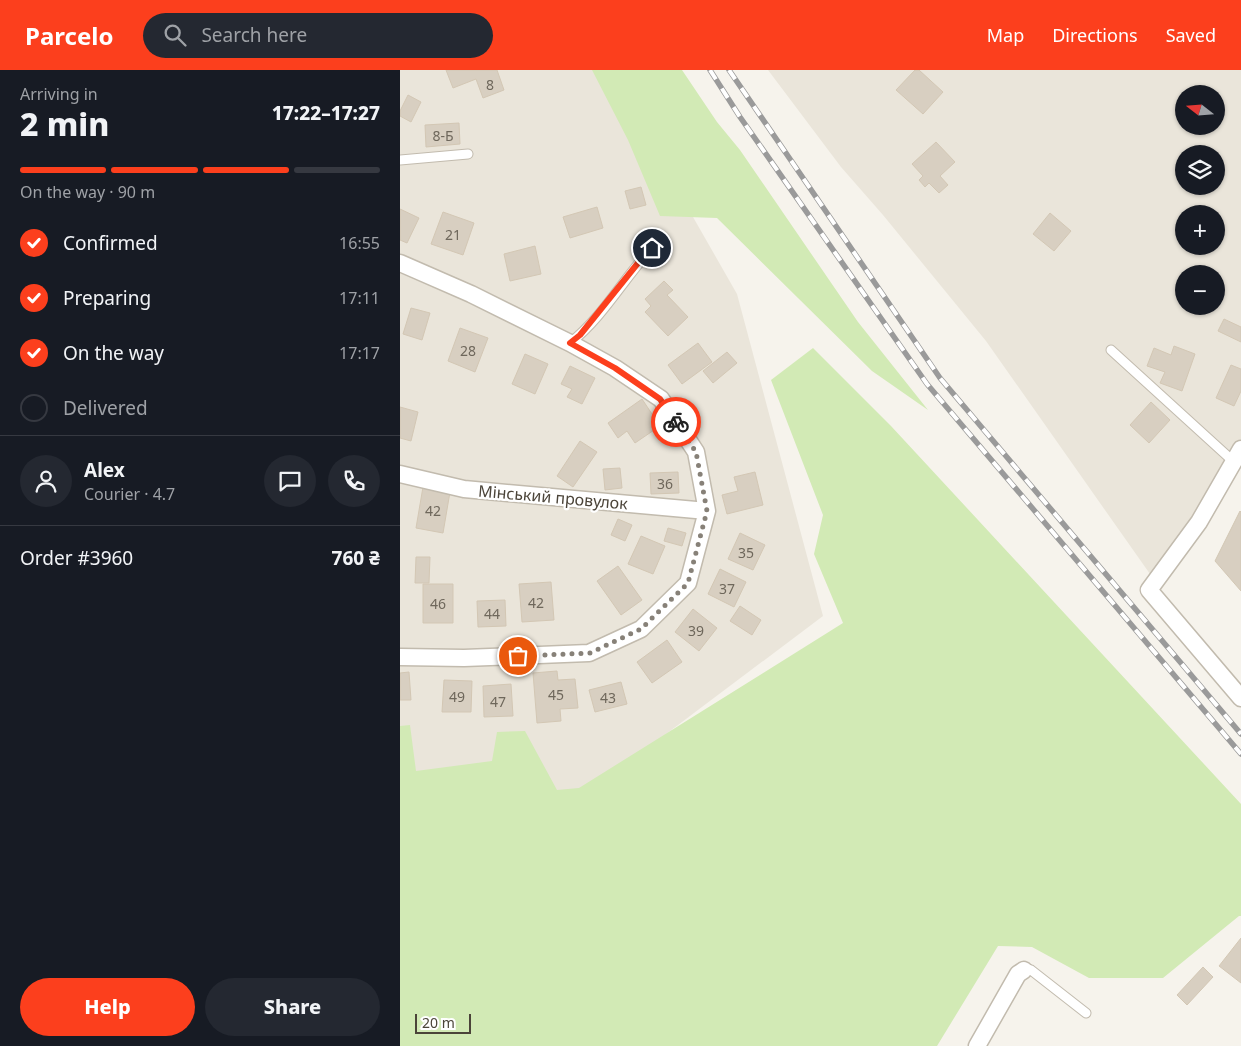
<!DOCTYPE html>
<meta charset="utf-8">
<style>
body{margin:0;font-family:"Noto Sans",sans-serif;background:#242831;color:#f1f3f6;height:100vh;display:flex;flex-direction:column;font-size:19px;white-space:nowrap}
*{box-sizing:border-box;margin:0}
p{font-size:16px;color:#9ea1a6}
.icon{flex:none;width:28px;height:28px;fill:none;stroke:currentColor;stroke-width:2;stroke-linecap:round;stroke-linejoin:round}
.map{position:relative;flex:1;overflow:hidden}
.sheet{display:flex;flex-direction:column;background:#171b24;width:400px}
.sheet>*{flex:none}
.needle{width:32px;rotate:287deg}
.controls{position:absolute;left:775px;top:15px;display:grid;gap:10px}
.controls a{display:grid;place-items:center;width:50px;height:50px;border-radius:50%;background:#171b24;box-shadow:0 1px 4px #0004;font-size:25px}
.scale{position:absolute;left:15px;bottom:12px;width:56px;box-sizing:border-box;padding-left:5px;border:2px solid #4b4439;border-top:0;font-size:14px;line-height:18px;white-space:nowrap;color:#4b4439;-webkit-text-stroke:4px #fff;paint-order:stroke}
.pin{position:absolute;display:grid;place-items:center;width:42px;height:42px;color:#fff;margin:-21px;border:2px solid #fff;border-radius:50%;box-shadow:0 1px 5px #0007}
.courier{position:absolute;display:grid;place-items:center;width:50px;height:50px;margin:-25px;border:4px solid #fc3f1d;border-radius:50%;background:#fff;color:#222;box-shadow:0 1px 6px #0007}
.head em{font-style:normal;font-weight:800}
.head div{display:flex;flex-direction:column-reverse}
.head{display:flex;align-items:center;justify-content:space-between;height:85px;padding:0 20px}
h1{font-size:32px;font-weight:800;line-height:38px}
.bar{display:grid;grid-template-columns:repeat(4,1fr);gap:8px 5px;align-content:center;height:60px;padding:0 20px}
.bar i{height:6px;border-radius:4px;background:#363941}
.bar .active{background:#fc3f1d}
.bar p{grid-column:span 4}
.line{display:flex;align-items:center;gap:12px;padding:0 20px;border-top:1px solid #363941}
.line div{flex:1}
.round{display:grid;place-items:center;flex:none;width:52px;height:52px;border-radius:26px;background:#242831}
ol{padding:0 20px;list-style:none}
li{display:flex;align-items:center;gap:15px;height:55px}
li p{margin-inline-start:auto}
li .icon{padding:5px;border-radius:50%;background:#fc3f1d;color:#fff;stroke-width:4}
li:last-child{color:#9ea1a6}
li i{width:28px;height:28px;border:2px solid #363941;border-radius:50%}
.primary-button{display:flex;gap:10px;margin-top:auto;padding:10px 20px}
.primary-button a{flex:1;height:58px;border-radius:30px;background:#fc3f1d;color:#fff;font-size:20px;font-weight:800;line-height:58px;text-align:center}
.primary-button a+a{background:#242831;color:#f1f3f6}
header{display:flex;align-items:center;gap:30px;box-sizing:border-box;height:70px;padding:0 25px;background:#fc3f1d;color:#fff}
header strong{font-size:24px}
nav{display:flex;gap:28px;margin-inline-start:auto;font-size:18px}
.search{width:350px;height:45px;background:#242831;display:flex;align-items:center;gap:12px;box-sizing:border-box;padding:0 18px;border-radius:28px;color:#9ea1a6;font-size:19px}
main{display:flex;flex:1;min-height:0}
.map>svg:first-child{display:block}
.residential{fill:#eae5da;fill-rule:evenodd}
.green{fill:#d2eab5}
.building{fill:#d8cfc1;stroke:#d3c7b4}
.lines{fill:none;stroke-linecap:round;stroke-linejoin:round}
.service-casing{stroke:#c2bbae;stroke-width:11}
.minor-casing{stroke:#c2bbae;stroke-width:19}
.service{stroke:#fff;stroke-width:9}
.minor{stroke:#fff;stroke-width:16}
.rail-casing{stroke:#9a9a9a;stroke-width:5.5}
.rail{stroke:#fff;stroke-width:4;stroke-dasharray:11;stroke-linecap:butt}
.done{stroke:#878178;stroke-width:5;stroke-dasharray:0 9}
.route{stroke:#fc3f1d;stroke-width:6}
.labels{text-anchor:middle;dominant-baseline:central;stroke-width:4.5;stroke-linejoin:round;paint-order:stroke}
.number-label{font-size:14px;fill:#6e675b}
.street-label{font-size:16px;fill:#4b4439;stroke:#fff}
</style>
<header>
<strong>Parcelo</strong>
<div class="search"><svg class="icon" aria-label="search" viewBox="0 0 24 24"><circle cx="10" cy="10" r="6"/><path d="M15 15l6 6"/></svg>Search here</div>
<nav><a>Map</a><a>Directions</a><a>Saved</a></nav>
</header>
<main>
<section class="sheet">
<div class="head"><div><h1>2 min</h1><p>Arriving in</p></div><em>17:22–17:27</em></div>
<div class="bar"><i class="active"></i><i class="active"></i><i class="active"></i><i></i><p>On the way · 90 m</p></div>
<ol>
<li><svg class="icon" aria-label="check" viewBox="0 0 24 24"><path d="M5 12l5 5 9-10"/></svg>Confirmed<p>16:55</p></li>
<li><svg class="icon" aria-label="check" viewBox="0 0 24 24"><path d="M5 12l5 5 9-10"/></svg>Preparing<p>17:11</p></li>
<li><svg class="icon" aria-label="check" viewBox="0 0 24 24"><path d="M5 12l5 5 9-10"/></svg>On the way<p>17:17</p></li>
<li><i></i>Delivered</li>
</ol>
<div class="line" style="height:90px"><a class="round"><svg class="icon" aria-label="person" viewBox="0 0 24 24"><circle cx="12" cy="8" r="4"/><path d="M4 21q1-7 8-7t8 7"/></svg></a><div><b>Alex</b><p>Courier · 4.7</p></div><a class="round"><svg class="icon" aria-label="chat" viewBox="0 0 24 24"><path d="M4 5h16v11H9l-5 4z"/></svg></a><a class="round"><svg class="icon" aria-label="phone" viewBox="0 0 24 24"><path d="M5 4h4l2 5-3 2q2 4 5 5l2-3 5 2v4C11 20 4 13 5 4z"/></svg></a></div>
<div class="line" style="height:65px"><div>Order #3960</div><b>760 ₴</b></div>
<div class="primary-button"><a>Help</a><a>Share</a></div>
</section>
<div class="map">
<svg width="841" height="976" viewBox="0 0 841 976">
<rect width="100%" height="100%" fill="#f6f3ec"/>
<!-- residential -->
<path class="residential" d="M 0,0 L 209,0 L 337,224 L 423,546 L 181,728 L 0,732 Z
M 368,0 L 841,0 L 841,370 L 794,450 L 750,504 L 586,271 L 483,145 L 441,97 ZM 784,24 L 816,24 L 816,56 L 784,56 ZM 784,84 L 816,84 L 816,116 L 784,116 ZM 784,144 L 816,144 L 816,176 L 784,176 ZM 784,204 L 816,204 L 816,236 L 784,236 Z"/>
<!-- green -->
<path class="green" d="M 192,0 L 282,0 L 317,52 L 340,80 L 458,252 L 528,340 L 472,301 L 317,148 L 260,146 L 228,70 Z
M 413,278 L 491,356 L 841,734 L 841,846 L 839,846 L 763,908 L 689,908 L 632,877 L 598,876 L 537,976 L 0,976 L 0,656 L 10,655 L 16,701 L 92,691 L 97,662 L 125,661 L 157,720 L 179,718 L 443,553 L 414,484 L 423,445 L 371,310 Z"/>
<!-- building -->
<path class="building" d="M 46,0 L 97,0 L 104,20 L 83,28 L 76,9 L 53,18 Z
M 515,0 L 519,0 L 543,22 L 523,44 L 496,20 Z
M 8,25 L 21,32 L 11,52 L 0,46 L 0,41 Z
M 59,53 L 60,74 L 26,77 L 25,55 Z
M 536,72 L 555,92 L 540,106 L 548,115 L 539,123 L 529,113 L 525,117 L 519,110 L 523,106 L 512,94 Z
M 241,117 L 246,135 L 230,139 L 225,121 Z
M 197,137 L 203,158 L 170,168 L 163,147 Z
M 0,139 L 19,148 L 7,173 L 0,170 Z
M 43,142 L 74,153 L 63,185 L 31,174 Z
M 650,143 L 671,161 L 654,181 L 633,164 Z
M 135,176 L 141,204 L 110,211 L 104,184 Z
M 264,211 L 273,220 L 267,225 L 288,247 L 268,266 L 245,242 L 251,236 L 245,229 Z
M 11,238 L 30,243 L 22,270 L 3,264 Z
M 824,249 L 841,257 L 841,272 L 818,261 Z
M 60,258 L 88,268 L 75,302 L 48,291 Z
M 298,273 L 312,292 L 282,314 L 268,295 Z
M 774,276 L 795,284 L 782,321 L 760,313 L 765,302 L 747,296 L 754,278 L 771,285 Z
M 327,282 L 337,293 L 313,313 L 303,301 Z
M 125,284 L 148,294 L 135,324 L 112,314 Z
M 831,295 L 841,299 L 841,321 L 834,336 L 816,328 Z
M 170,296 L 195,308 L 182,334 L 167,327 L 172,319 L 161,314 Z
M 242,329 L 260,356 L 235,373 L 227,361 L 218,368 L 208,353 Z
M 751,332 L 770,350 L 749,373 L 730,355 Z
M 0,337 L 18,342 L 11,371 L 0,368 Z
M 180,371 L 197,382 L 173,417 L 157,406 Z
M 220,398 L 222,418 L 205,420 L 203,399 Z
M 278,402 L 279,423 L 251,424 L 250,403 Z
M 355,402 L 363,435 L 327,444 L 322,425 L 338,421 L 334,407 Z
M 23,417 L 50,422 L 43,463 L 16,458 Z
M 840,441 L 841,442 L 841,521 L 815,491 Z
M 218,449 L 232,455 L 225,471 L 211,465 Z
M 268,458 L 286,463 L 282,476 L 264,471 Z
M 340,463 L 365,475 L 353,500 L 328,489 Z
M 241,466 L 265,476 L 253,504 L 228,494 Z
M 16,487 L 30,487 L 29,513 L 15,513 Z
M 218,496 L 242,530 L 221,545 L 197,511 Z
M 320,499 L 346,512 L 334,537 L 308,524 Z
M 151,512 L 154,550 L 122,552 L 119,514 Z
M 23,514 L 53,514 L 53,553 L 23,553 Z
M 105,530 L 106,556 L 78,557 L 77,531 Z
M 340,536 L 361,550 L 352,565 L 330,551 Z
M 293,539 L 317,558 L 299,581 L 275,562 Z
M 267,570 L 282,592 L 252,613 L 237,592 Z
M 157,601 L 158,610 L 175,609 L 178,638 L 160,639 L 161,651 L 137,653 L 133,603 Z
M 9,602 L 11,630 L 0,630 L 0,603 Z
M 44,610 L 72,611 L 71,642 L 42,642 Z
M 221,612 L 227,634 L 195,642 L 189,620 Z
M 111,614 L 113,646 L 84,647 L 83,616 Z
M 841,868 L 841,913 L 819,896 Z
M 803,897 L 813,907 L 787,935 L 777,925 Z"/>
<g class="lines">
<defs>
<path id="service" d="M 0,90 L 68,84
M 170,273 C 203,247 224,208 252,178
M 711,280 L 834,392
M 624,900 L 628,899 L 631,900 L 686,943"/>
<path id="minor" d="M 0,193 L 71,224 L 170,273 L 215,298 L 261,329 L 296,382 L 307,441 L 288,513 L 241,559 L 189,583 L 64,588 L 0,587
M 841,379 L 799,452 L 749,520 L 841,628
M 0,404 L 64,419 L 307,441
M 577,976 L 618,904 L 624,900"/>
</defs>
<!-- service casing -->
<use href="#service" class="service-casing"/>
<!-- minor casing -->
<use href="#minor" class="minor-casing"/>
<!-- service -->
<use href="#service" class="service"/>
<!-- minor -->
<use href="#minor" class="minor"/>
<defs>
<path id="rail" d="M 310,0 L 340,47 L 527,314 L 841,684
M 329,0 L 540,308 L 841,664"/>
</defs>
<!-- rail casing -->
<use href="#rail" class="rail-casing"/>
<!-- rail -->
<use href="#rail" class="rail"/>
</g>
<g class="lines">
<!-- done -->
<path class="done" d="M 118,586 L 190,583 L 241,559 L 288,513 L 307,441 L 296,382 L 276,352"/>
<!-- route -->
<path class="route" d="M 252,178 L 238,193 L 180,265 L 170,273 L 215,298 L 260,329 L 276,352"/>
</g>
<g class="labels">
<!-- number labels -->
<g class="number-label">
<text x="90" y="14">8</text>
<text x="43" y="65">8-Б</text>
<text x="53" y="164">21</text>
<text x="68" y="280">28</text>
<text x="265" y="413">36</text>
<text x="33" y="440">42</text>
<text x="346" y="482">35</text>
<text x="327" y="518">37</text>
<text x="136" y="532">42</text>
<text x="38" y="533">46</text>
<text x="92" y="543">44</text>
<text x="296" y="560">39</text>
<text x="156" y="624">45</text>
<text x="57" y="626">49</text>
<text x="208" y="627">43</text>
<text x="98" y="631">47</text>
</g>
<!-- street labels -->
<g class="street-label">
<text transform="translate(153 427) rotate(5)">Мінський провулок</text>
</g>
</g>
</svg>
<div class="controls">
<a><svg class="needle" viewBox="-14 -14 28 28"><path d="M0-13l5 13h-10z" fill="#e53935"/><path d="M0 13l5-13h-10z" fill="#9ea1a6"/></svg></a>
<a><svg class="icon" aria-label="layers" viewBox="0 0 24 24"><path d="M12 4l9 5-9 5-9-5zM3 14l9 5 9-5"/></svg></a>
<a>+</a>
<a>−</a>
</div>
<div class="scale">20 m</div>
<div class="pin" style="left:118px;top:586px;background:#ea580c"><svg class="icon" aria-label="bag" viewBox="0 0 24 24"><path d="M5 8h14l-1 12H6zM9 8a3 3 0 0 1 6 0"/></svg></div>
<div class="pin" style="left:252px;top:178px;background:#1f2937"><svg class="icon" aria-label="home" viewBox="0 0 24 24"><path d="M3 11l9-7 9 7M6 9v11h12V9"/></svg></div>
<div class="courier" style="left:276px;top:352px"><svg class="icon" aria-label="bike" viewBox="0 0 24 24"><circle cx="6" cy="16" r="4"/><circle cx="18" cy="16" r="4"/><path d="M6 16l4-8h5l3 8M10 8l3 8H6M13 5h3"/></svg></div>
</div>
</main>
